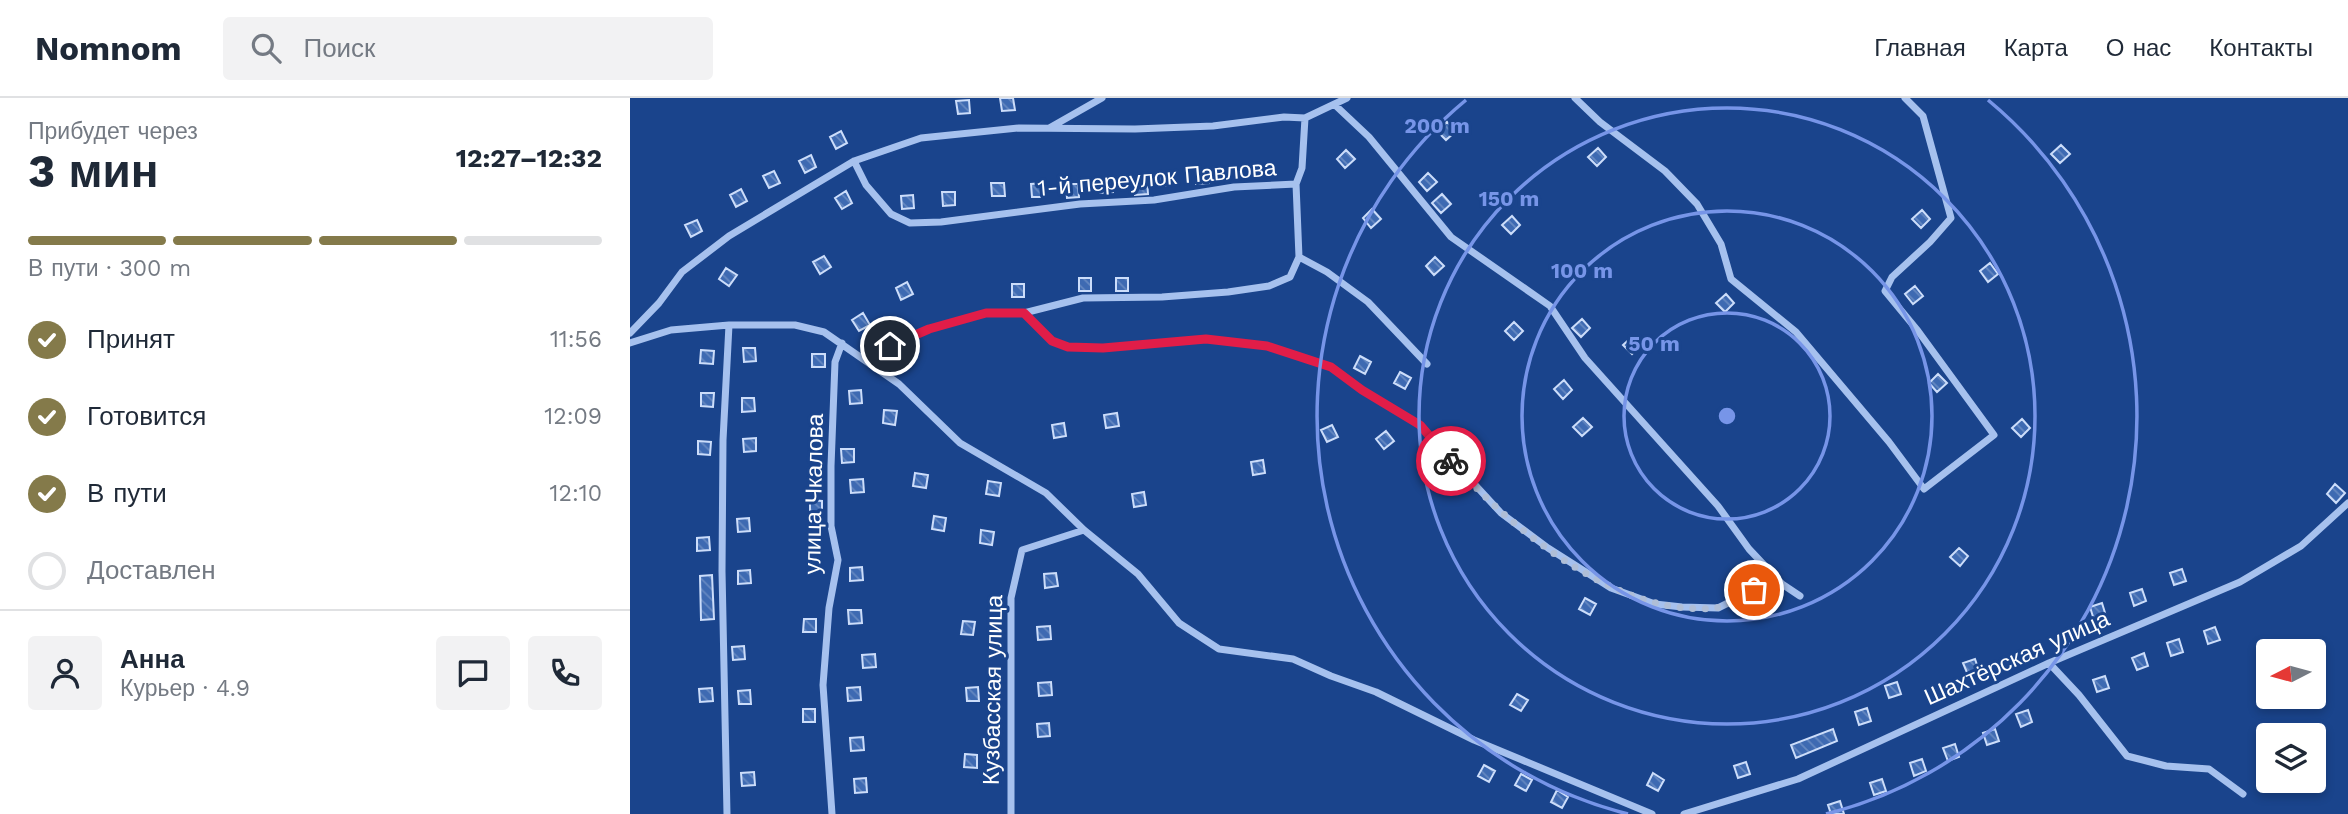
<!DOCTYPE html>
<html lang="ru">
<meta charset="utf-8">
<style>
body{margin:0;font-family:"Work Sans",sans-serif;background:#f2f2f3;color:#1f2937;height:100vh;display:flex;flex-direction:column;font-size:26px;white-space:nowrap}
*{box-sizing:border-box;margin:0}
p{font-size:23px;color:#747a83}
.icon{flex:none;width:38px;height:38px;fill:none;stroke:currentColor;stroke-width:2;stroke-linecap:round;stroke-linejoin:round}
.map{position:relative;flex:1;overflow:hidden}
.panel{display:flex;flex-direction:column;background:#fff;width:630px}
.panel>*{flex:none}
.needle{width:46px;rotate:264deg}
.tools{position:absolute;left:1626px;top:541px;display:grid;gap:14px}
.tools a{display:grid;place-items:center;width:70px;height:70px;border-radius:7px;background:#fff;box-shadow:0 4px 10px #0003;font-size:35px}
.pin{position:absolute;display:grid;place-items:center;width:60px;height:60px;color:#fff;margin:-30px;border:4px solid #fff;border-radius:50%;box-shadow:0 2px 7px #0007}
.courier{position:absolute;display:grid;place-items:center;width:70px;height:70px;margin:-35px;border:5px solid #e11d48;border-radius:50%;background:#fff;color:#222;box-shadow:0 2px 9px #0007}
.summary em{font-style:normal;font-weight:700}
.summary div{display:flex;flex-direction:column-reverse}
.summary{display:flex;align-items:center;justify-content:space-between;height:119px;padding:0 28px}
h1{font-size:46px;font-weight:700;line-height:52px}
.bar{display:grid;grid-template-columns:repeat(4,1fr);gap:10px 7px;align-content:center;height:84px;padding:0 28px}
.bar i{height:9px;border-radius:5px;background:#e0e1e3}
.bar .selected{background:#847a4a}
.bar p{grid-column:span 4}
.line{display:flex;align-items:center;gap:18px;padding:0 28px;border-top:2px solid #e0e1e3}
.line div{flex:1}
.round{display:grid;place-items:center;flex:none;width:74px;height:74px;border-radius:7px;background:#f2f2f3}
ol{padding:0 28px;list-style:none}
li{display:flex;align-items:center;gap:21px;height:77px}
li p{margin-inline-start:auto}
li .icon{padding:7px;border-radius:50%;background:#847a4a;color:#fff;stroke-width:4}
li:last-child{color:#747a83}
li i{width:38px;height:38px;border:4px solid #e0e1e3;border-radius:50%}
header{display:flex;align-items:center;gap:42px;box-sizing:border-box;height:98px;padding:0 35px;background:#fff;border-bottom:2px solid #e0e1e3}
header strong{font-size:33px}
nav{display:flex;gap:38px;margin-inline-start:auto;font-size:24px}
.search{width:490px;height:63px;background:#f2f2f3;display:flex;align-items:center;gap:18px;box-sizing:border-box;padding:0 24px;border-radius:7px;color:#747a83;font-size:26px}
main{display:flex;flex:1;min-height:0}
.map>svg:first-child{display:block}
.building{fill:url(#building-back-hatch);stroke:#ccddfa;stroke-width:2}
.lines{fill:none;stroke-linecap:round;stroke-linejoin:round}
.minor{stroke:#a6c1ee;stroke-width:7}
.done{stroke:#afbed7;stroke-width:7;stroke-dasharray:0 12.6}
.route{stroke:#e11d48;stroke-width:9}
.ring{fill:none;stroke:#7795e8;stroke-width:3.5}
.labels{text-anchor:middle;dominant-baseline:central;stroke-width:6;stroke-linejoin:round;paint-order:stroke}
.street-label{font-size:23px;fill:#fff;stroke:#1a448c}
.centre{fill:#7795e8;stroke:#1a448c;stroke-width:3.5}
.ring-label{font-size:21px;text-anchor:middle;font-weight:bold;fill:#7795e8;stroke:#1a448c;stroke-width:6;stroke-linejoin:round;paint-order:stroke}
</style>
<header>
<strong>Nomnom</strong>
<div class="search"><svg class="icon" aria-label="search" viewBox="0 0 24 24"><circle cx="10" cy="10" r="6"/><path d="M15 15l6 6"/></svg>Поиск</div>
<nav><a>Главная</a><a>Карта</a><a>О нас</a><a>Контакты</a></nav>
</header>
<main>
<section class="panel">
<div class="summary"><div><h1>3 мин</h1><p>Прибудет через</p></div><em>12:27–12:32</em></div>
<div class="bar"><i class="selected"></i><i class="selected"></i><i class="selected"></i><i></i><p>В пути · 300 m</p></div>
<ol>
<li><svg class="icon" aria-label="check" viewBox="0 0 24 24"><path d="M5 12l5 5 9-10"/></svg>Принят<p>11:56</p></li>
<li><svg class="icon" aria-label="check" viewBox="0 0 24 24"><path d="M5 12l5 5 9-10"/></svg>Готовится<p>12:09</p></li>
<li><svg class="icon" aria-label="check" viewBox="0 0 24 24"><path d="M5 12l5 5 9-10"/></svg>В пути<p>12:10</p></li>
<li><i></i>Доставлен</li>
</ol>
<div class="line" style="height:126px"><a class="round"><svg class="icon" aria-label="person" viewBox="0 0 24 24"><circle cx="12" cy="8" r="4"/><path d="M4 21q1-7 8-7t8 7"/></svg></a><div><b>Анна</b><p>Курьер · 4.9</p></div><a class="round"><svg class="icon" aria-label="chat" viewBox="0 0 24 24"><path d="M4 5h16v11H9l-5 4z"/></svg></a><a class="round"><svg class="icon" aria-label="phone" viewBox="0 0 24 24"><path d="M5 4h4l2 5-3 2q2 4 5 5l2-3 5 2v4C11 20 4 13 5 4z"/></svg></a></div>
</section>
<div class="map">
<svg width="1718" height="716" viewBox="0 0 1718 716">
<defs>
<pattern id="building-back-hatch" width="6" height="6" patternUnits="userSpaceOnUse" patternTransform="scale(1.75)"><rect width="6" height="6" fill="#3e6ab2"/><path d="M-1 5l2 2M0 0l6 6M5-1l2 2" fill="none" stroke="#6588c1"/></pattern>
</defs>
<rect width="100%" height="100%" fill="#1a448c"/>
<!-- building -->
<path class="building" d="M 370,0 L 383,0 L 385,12 L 372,13 Z
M 339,2 L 340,15 L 328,16 L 326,3 Z
M 817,24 L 826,33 L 816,42 L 807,33 Z
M 211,33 L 217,45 L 206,51 L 200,39 Z
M 1431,47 L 1440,56 L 1430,65 L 1421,56 Z
M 968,50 L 976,59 L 967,68 L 958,59 Z
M 716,52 L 725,61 L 715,70 L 707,61 Z
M 181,57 L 186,69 L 175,75 L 169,63 Z
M 578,72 L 579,85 L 566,86 L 566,73 Z
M 144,73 L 150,85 L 139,90 L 133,78 Z
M 540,74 L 540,87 L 528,88 L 527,75 Z
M 798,75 L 807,84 L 797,93 L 789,84 Z
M 482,81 L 483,94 L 470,95 L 470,82 Z
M 517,83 L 518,96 L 505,97 L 504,84 Z
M 361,85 L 374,85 L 375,98 L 362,98 Z
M 414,85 L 414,99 L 402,99 L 401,86 Z
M 436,86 L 448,86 L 449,99 L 437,100 Z
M 111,91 L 117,103 L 106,109 L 100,97 Z
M 216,93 L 222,105 L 212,111 L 205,100 Z
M 312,94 L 325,94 L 325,107 L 313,108 Z
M 812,96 L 821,106 L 811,115 L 802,105 Z
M 283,97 L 284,110 L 272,111 L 271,98 Z
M 742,111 L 751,121 L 741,130 L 733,120 Z
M 1292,112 L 1300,121 L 1291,130 L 1282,121 Z
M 882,118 L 890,127 L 881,136 L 872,127 Z
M 67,122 L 72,133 L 61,139 L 55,127 Z
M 194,158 L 201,169 L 190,176 L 183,164 Z
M 805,159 L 814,168 L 804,177 L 796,168 Z
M 1360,165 L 1368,176 L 1358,184 L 1350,173 Z
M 96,170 L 107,177 L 99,188 L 89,181 Z
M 449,180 L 461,180 L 461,193 L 449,193 Z
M 486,180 L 498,180 L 498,193 L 486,193 Z
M 277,184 L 283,196 L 271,202 L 266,190 Z
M 382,186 L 394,186 L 394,199 L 382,199 Z
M 1285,188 L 1293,198 L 1283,206 L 1275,196 Z
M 1096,196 L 1104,205 L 1095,214 L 1086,205 Z
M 233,215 L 240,227 L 229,233 L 222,222 Z
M 952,221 L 960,230 L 951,239 L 942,230 Z
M 884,224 L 893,233 L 884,242 L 875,233 Z
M 1003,238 L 1011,247 L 1002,256 L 993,247 Z
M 113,250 L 125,250 L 126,263 L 114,264 Z
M 71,252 L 84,253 L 83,266 L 70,265 Z
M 182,256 L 195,256 L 195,269 L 182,269 Z
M 730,258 L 741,264 L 735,276 L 724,270 Z
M 770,274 L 781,280 L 775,291 L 764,285 Z
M 1308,276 L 1317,285 L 1307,294 L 1299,285 Z
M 934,282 L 942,292 L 933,301 L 924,291 Z
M 231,292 L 232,305 L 220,306 L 219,293 Z
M 71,295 L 84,295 L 83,309 L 71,308 Z
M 112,300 L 124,300 L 125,313 L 112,314 Z
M 254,312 L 267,313 L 265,327 L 253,325 Z
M 487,315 L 489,328 L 476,330 L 474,317 Z
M 953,320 L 962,329 L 952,338 L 943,329 Z
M 1392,321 L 1400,330 L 1391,339 L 1382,330 Z
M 434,325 L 436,338 L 424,340 L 422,327 Z
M 702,327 L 708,339 L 697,344 L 691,332 Z
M 180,332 L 193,332 L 193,345 L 180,345 Z
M 756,333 L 764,343 L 754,351 L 746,341 Z
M 126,340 L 126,353 L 114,354 L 113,341 Z
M 68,343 L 81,344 L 80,357 L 68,356 Z
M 211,351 L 224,351 L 224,364 L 212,365 Z
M 633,362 L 635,375 L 623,377 L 621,364 Z
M 285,375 L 298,377 L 296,390 L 283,388 Z
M 233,381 L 234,394 L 221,395 L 220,382 Z
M 358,383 L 371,385 L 369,398 L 356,396 Z
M 1705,386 L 1715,395 L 1706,405 L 1697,396 Z
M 514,394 L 516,407 L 504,409 L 502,396 Z
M 180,402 L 192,403 L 192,416 L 180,416 Z
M 304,418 L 316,420 L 314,433 L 302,431 Z
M 119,420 L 120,433 L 108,434 L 107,421 Z
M 351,432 L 364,434 L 362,447 L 350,445 Z
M 79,439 L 80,452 L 67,453 L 67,440 Z
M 1329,450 L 1338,458 L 1330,468 L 1320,459 Z
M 232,469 L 233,482 L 220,483 L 220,470 Z
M 1552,471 L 1556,483 L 1544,487 L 1540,475 Z
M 120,472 L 121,485 L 108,486 L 108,473 Z
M 426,475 L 428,488 L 415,490 L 414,476 Z
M 82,477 L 84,521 L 71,522 L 70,478 Z
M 1512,491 L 1516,503 L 1504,508 L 1500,495 Z
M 955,500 L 966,506 L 960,517 L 949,511 Z
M 1472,505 L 1476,518 L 1464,522 L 1460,509 Z
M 218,512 L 231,512 L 232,525 L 219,526 Z
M 174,521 L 186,521 L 186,534 L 173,534 Z
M 333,523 L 345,524 L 343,537 L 331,536 Z
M 420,528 L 421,541 L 408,542 L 407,529 Z
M 1585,529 L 1590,542 L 1578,546 L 1574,533 Z
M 1549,541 L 1553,554 L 1541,558 L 1537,545 Z
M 114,548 L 115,561 L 103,562 L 102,549 Z
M 1514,555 L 1518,568 L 1507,572 L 1502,560 Z
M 245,556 L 246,569 L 233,570 L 232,557 Z
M 1345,561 L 1349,573 L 1338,577 L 1333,565 Z
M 1475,578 L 1479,590 L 1467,594 L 1463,582 Z
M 421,584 L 422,597 L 409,598 L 408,585 Z
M 1267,584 L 1271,596 L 1259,600 L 1255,588 Z
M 230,589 L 231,602 L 218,603 L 217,590 Z
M 348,589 L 349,603 L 337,603 L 336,590 Z
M 82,590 L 83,603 L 70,604 L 69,591 Z
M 120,592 L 121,606 L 109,606 L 108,593 Z
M 887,596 L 898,602 L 891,613 L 880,607 Z
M 1237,610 L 1241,623 L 1229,627 L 1225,614 Z
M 173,611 L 185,611 L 185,624 L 173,624 Z
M 1398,612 L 1402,624 L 1391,629 L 1386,616 Z
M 419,625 L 420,638 L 408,639 L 407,626 Z
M 1203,631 L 1207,643 L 1166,660 L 1161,647 Z
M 1365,631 L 1369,643 L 1357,647 L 1353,635 Z
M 233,639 L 234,652 L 221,653 L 220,640 Z
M 1325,646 L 1329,659 L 1318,663 L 1313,650 Z
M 335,656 L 347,657 L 347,670 L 334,669 Z
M 1292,661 L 1296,673 L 1284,678 L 1280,665 Z
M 1116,664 L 1120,676 L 1108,680 L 1104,668 Z
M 854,667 L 865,673 L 859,684 L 848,678 Z
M 124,674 L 125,687 L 112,688 L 111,675 Z
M 1023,675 L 1034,682 L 1028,693 L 1017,687 Z
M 891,676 L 902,682 L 896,693 L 885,687 Z
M 236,680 L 237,694 L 225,695 L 224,681 Z
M 1252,681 L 1256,693 L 1244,697 L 1240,685 Z
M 927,692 L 938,699 L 932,710 L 921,704 Z
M 1210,703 L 1214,716 L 1201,716 L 1198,707 Z"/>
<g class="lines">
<!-- minor -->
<path class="minor" d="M 945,0 L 970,24 L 1035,73 L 1067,106 L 1091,146 L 1101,181 L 1166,234 L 1259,344 L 1294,391 L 1364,337 L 1288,233 L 1255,193 L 1262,179 L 1300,144 L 1321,120 L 1293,18 L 1275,0
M 705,7 L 739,39 L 821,139 L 920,208 L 955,260 L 1088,408 L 1119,451 L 1152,486 L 1170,498
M 421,29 L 472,0
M 224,63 L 236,87 L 261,116 L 280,125 L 311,124 L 450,106 L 524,102 L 604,89 L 666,86 L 669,159 L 697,174 L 738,204 L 797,266
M 666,86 L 672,70 L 675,20
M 394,215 L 422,243 L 438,249 L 473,250 L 576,241 L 637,248 L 701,269 L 732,292 L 790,327 L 871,415 L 918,450 L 981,490 L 1025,506 L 1052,509 L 1088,510 L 1124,492 L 1152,486
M 0,235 L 29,205 L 52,174 L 99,138 L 224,63 L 291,40 L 389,30 L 505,31 L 583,28 L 654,19 L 675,20 L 717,0
M 0,245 L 41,232 L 99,227 L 165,227 L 194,234 L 269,286 L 330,345 L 416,395 L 454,432 L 508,476 L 549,525 L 589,551 L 663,561 L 701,578 L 746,594 L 844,642 L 1022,716
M 233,260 L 299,231 L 356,215 L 394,215 L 453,200 L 532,199 L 598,194 L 639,188 L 660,179 L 669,159
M 1419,565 L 1449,597 L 1497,658 L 1536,668 L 1579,671 L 1613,696
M 97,716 L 92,473 L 93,342 L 99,227
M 202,716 L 193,587 L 199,510 L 208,462 L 201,428 L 201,368 L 205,264 L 212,245
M 381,716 L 381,500 L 392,452 L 454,432
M 1054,716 L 1168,681 L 1419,565 L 1610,484 L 1671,448 L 1718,405"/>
</g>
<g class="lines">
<!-- done -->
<path class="done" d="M 821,363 C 881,431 989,520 1085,510 C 1098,508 1113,498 1124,492"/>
<!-- route -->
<path class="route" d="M 260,248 L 299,231 L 356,215 L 394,215 L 422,243 L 438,249 L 473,250 L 576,241 L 637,248 L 701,269 L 732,292 L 790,327 L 821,363"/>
</g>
<!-- distance rings -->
<g class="ring">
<circle cx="1097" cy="318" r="103"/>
<circle cx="1097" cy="318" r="205"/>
<circle cx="1097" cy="318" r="308"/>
<path d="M998 716A410 410 0 0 1 836 2M1358 2A410 410 0 0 1 1196 716"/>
</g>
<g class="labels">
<!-- street labels -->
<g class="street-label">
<text transform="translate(527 80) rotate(-5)">1-й переулок Павлова</text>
<text transform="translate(184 396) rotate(-89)">улица Чкалова</text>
<text transform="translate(1387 560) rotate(-24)">Шахтёрская улица</text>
<text transform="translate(363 592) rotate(-89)">Кузбасская улица</text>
</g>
</g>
<circle cx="1097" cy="318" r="10" class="centre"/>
<g class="ring-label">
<text x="807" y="35">200 m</text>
<text x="879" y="108">150 m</text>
<text x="952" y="180">100 m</text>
<text x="1024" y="253">50 m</text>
</g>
</svg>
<div class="tools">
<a><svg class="needle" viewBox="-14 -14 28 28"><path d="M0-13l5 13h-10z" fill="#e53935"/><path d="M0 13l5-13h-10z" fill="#747a83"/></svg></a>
<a><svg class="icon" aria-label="layers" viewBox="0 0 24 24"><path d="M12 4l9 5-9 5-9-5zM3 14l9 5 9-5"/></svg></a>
</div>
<div class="pin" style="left:1124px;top:492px;background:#ea580c"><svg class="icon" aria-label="bag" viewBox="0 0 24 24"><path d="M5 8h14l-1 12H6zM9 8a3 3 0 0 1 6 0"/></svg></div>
<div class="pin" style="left:260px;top:248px;background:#1f2937"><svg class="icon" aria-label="home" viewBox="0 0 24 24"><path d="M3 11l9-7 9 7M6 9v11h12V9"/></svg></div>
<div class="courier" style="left:821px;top:363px"><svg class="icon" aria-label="bike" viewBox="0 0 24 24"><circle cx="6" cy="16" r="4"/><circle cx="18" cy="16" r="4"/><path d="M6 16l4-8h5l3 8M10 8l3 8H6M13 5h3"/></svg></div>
</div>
</main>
